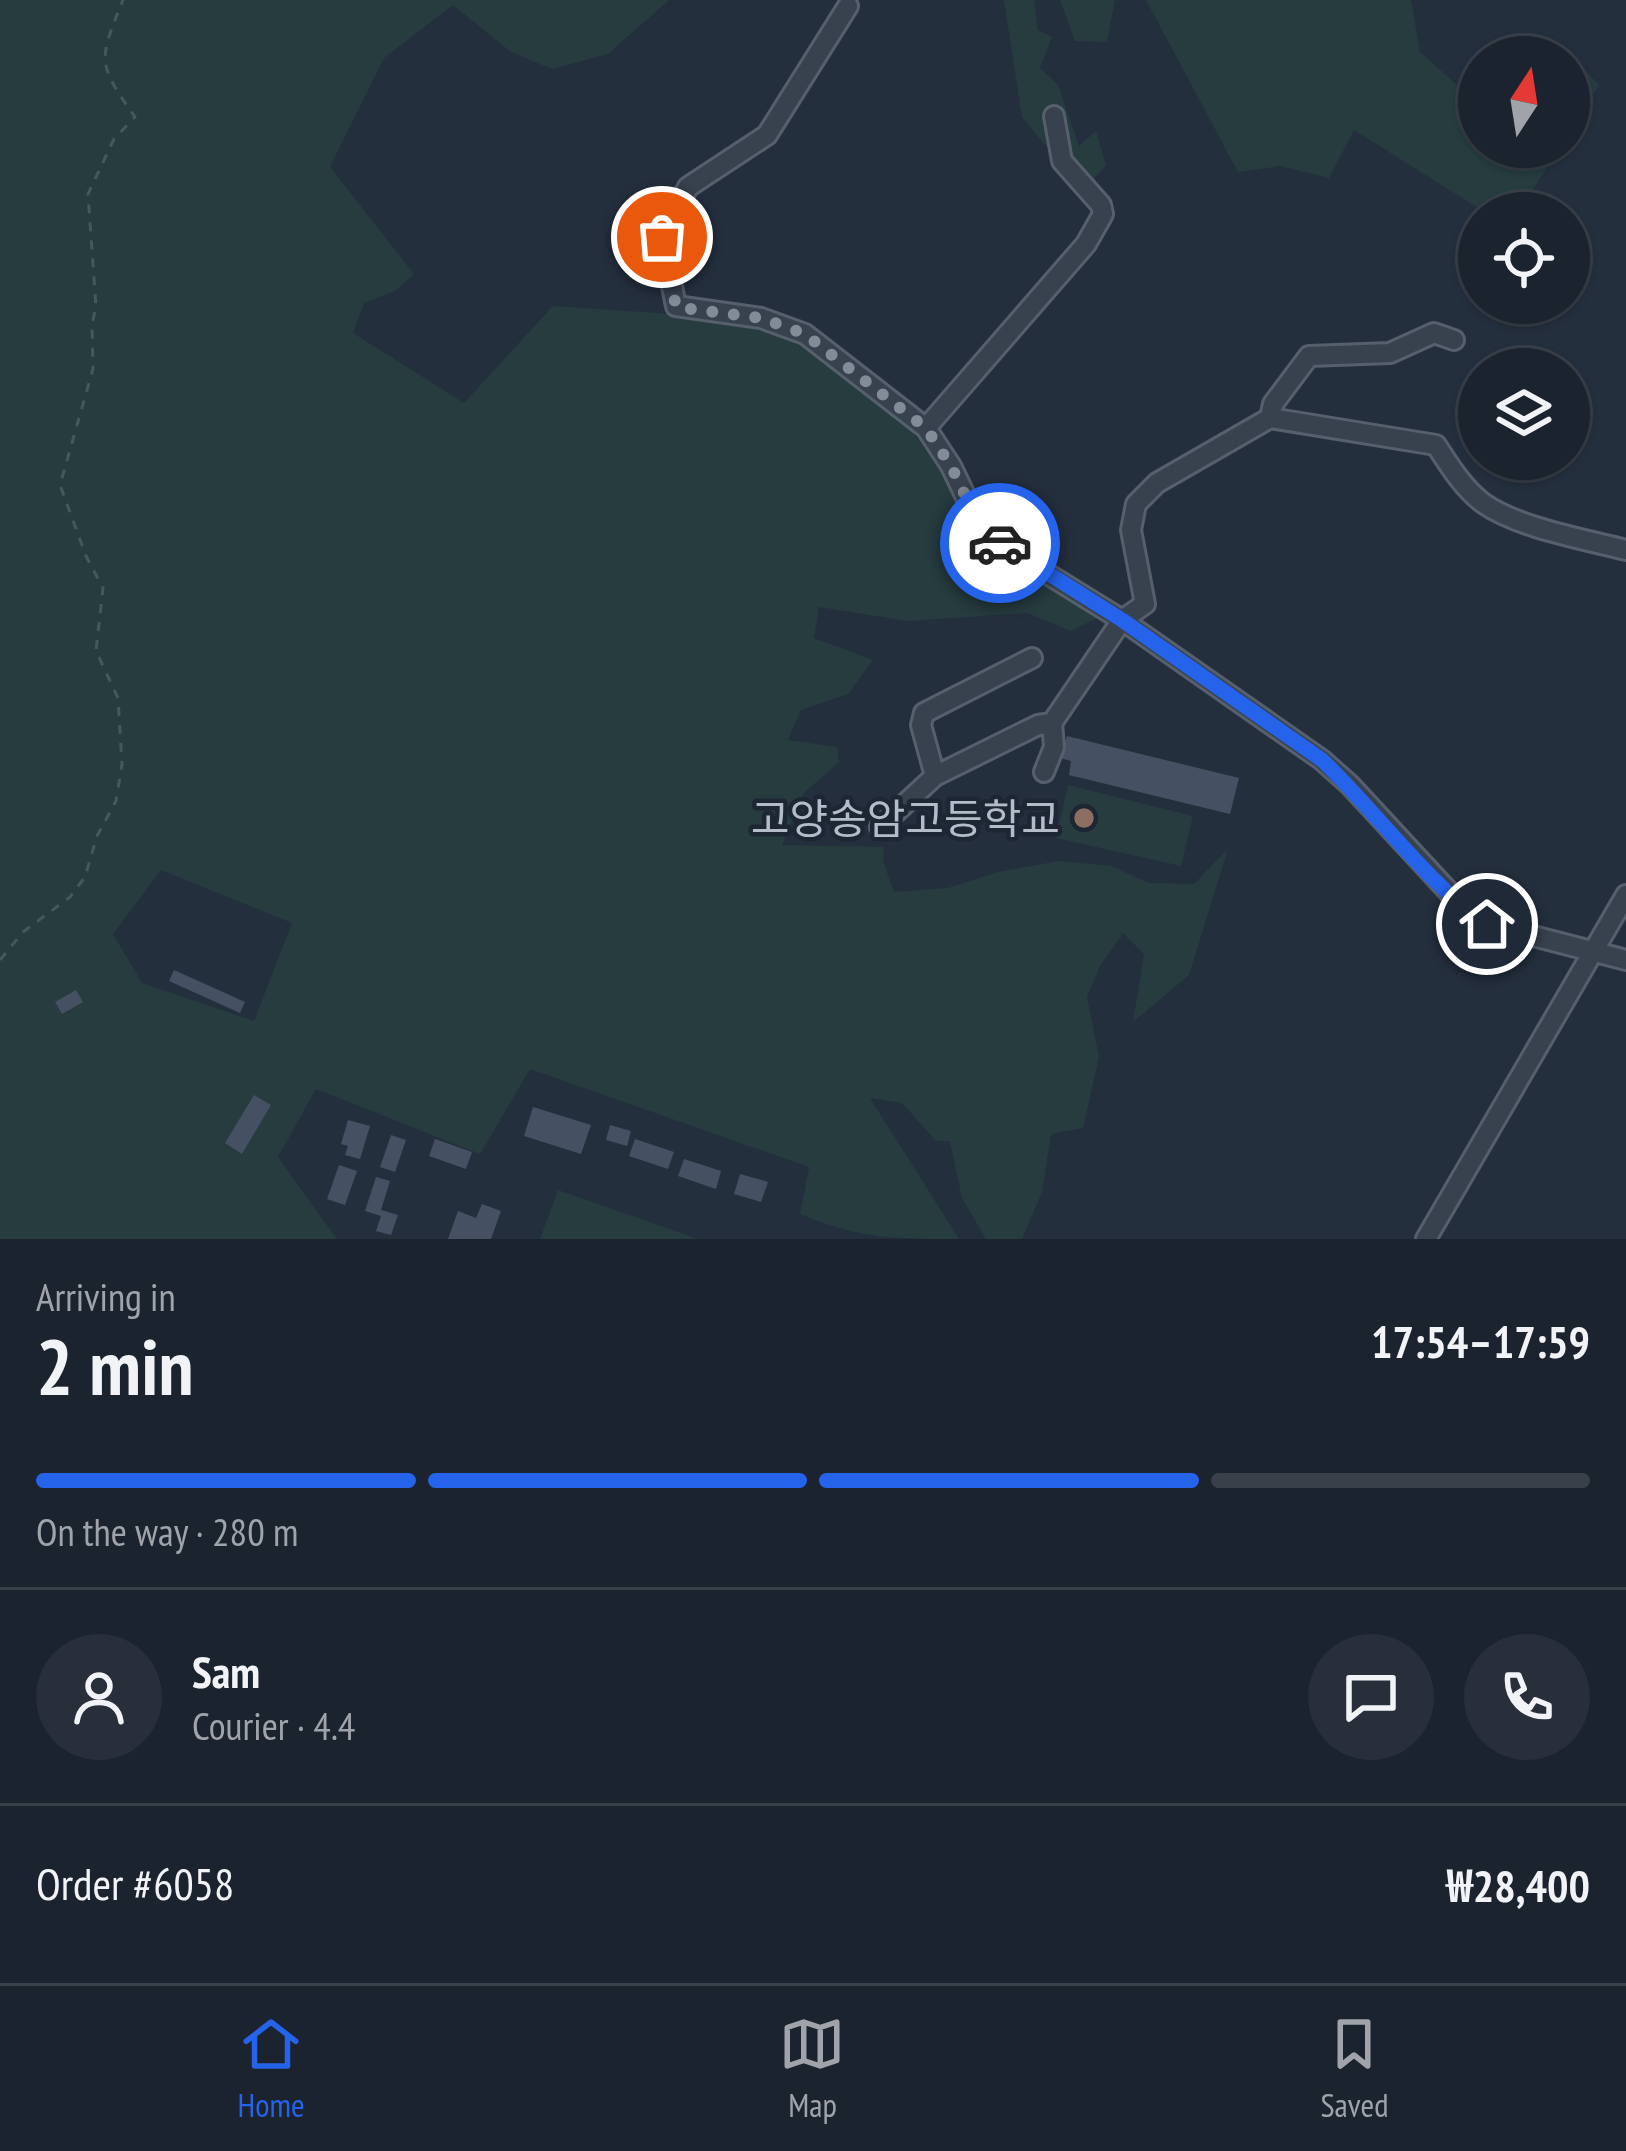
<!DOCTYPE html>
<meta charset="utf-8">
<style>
body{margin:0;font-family:"PT Sans Narrow","Noto Sans KR",sans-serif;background:#282f3a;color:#f1f3f6;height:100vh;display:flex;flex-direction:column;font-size:45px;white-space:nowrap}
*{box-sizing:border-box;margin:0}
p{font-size:39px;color:#a0a4aa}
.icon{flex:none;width:66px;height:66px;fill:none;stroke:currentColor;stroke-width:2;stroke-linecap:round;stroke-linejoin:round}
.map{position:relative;height:1239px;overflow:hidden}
.details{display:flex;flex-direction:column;background:#1b232e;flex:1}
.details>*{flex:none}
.needle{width:78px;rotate:12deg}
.buttons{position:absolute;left:1458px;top:36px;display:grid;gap:24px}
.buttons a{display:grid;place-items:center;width:132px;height:132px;border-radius:50%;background:#1b232e;box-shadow:0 3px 9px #0004,0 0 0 3px #39404a;font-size:60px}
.pin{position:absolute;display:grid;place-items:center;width:102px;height:102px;color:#fff;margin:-51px;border:6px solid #fff;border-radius:50%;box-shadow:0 3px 12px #0007}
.courier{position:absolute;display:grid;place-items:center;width:120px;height:120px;margin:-60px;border:9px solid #2563eb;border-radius:50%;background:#fff;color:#222;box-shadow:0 3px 15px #0007}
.summary em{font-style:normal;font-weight:700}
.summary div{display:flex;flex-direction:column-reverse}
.summary{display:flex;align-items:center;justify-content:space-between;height:204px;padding:0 36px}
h1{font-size:78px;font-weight:700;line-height:90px}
.bar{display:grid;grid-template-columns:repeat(4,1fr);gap:18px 12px;align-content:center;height:144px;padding:0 36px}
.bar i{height:15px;border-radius:9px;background:#39404a}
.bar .on{background:#2563eb}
.bar p{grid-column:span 4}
.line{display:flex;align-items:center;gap:30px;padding:0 36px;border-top:3px solid #39404a}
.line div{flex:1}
.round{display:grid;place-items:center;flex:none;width:126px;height:126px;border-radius:63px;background:#282f3a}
.dock{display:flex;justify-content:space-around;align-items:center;height:168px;border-top:3px solid #39404a;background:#1b232e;font-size:33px;color:#a0a4aa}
.dock a{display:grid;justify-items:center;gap:6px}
.dock .on{color:#2563eb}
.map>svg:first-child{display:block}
.green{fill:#263c3f;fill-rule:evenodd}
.building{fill:#455162}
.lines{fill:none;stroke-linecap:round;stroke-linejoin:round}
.minor-casing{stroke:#565f6c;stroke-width:24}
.path{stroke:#44595c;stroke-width:3;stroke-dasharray:9 9;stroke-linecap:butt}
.minor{stroke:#38414e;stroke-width:18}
.done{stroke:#828b98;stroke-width:12;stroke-dasharray:0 21.6}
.route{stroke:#2563eb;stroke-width:15}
.education-dot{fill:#8d6e63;stroke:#1d2633;stroke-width:4.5}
.labels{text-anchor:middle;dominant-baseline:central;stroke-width:9;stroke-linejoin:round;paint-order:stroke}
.poi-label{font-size:42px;fill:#b4bcc9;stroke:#1d2633;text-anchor:end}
</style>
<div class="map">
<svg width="1626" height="1239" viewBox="0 0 1626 1239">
<rect width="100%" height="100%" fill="#242f3e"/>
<!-- green -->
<path class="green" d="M 0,0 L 669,0 L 608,54 L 552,69 L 511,52 L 453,5 L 384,58 L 330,167 L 414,274 L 395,291 L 364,303 L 353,333 L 464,403 L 553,306 L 731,318 L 813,346 L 903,421 L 1005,548 L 1103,615 L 1071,631 L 1027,613 L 908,621 L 819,607 L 814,638 L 873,660 L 848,694 L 801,710 L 788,740 L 837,747 L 839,762 L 804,793 L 782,845 L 884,847 L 883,861 L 894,892 L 948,888 L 998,872 L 1059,861 L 1111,866 L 1149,883 L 1194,884 L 1228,849 L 1189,975 L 1133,1022 L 1144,954 L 1123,933 L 1100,966 L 1087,997 L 1099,1057 L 1083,1128 L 1051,1134 L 1042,1192 L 1022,1239 L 986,1239 L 962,1198 L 950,1141 L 936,1141 L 902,1103 L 870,1098 L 959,1239 C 895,1239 860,1239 800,1214 L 809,1167 L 530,1069 L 480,1154 L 316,1089 L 278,1157 L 337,1239 L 0,1239 ZM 161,870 L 292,923 L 254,1021 L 142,983 L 113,934 Z
M 1004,0 L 1034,0 L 1038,30 L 1052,37 L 1040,68 L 1058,85 L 1079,146 L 1096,131 L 1106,165 L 1083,191 L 1022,117 Z
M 1060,0 L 1115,0 L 1107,42 L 1075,41 Z
M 1146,0 L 1411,0 L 1420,52 L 1475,101 L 1479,100 L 1479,147 L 1560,147 L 1518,213 L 1486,213 L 1354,130 L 1329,178 L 1280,166 L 1238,172 Z
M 1568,52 L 1599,85 L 1569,132 L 1569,57 L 1559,57 Z
M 1068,785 L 1193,816 L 1181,866 L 1056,838 Z
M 558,1190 L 698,1239 L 540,1239 Z"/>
<!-- building -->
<path class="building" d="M 1067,736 L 1239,778 L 1230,814 L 1069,775 L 1071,761 L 1060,758 Z
M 174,970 L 245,1002 L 240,1013 L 169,981 Z
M 76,990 L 83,1002 L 62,1014 L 55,1002 Z
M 254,1095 L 271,1105 L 242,1154 L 225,1143 Z
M 533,1107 L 591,1125 L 581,1154 L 524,1136 Z
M 348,1120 L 370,1126 L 360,1159 L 345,1155 L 348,1146 L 341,1144 Z
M 610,1125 L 631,1131 L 627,1146 L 606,1140 Z
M 391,1135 L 406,1140 L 395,1172 L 380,1167 Z
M 435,1139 L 472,1152 L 466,1169 L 429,1156 Z
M 635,1139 L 674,1152 L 668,1169 L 629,1156 Z
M 684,1159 L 721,1171 L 716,1189 L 678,1176 Z
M 339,1165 L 357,1171 L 345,1205 L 327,1199 Z
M 740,1174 L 768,1182 L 761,1202 L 734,1194 Z
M 376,1177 L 390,1181 L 381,1210 L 398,1215 L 391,1235 L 376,1231 L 381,1216 L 365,1211 Z
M 482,1204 L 501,1211 L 491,1239 L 448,1239 L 458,1211 L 476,1218 Z"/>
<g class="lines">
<defs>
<path id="minor" d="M 848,6 L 767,135 L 688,187 L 662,237 L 676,306 L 761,318 L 805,334 L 926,428 L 951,466 L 978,522 L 1004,547 L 1122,620 L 1322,760 L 1350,785 L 1462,906 L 1487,924 L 1626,960
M 1270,418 L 1273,404 L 1309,356 L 1390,353 L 1434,333 L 1454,340
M 926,428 L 1086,244 L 1103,214 L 1101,205 L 1062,161 L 1054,116
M 1044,772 L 1054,747 L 1052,723 L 1122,620 L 1145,604 L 1131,530 L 1136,504 L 1157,483 L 1270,418 L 1436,445 C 1449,465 1463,488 1483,503 C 1518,528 1584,539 1626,550
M 935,776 L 921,725 L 924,713 L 1032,658
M 880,827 L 935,776 L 1038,725 L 1052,723
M 1426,1239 L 1626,895"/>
</defs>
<!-- minor casing -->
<use href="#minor" class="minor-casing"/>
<!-- path -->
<path class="path" d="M 0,960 L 23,932 L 70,897 L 85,877 L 97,836 L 116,801 L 122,764 L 118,698 L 96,651 L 103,588 L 86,556 L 60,485 L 93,369 L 92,324 L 96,307 L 88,194 L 114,139 L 135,117 C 97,63 98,62 123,0"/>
<!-- minor -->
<use href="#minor" class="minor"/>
</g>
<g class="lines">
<!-- done -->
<path class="done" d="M 662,237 L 676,307 L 761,318 L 805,334 L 926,428 L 951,466 L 978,522 L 1000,543"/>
<!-- route -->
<path class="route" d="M 1000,543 L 1122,620 L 1322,760 C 1375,810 1428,885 1487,924"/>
</g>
<!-- markers -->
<circle class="education-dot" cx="1084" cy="818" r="12"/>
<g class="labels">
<!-- poi labels -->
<g class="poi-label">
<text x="1060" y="818">고양송암고등학교</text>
</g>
</g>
</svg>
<div class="buttons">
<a><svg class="needle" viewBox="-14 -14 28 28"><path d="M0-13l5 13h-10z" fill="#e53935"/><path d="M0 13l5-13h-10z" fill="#a0a4aa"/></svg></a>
<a><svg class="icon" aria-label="locate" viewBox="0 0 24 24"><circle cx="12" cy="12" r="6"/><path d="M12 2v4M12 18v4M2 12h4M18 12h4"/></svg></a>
<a><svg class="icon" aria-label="layers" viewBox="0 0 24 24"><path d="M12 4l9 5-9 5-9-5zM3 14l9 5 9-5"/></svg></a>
</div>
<div class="pin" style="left:662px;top:237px;background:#ea580c"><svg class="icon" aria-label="bag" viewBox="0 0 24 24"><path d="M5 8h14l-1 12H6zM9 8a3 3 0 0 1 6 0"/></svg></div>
<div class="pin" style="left:1487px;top:924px;background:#1f2937"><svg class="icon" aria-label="home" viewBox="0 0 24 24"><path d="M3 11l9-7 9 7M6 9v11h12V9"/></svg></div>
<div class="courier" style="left:1000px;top:543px"><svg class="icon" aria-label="car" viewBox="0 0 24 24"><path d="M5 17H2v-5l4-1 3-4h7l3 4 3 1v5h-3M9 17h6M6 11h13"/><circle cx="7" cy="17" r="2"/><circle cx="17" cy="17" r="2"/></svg></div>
</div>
<section class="details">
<div class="summary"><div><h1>2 min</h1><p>Arriving in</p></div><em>17:54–17:59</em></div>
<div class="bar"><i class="on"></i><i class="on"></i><i class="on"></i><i></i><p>On the way · 280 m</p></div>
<div class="line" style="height:216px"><a class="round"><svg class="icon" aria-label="person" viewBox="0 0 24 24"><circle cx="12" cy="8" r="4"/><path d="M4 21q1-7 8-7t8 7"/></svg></a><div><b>Sam</b><p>Courier · 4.4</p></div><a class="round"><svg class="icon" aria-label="chat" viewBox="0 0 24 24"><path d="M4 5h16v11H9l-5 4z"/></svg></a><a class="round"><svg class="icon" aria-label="phone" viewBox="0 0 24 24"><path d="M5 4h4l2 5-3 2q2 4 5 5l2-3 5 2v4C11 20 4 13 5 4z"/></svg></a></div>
<div class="line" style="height:156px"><div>Order #6058</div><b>₩28,400</b></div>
</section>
<nav class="dock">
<a class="on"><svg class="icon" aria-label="home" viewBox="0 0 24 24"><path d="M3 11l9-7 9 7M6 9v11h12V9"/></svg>Home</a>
<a><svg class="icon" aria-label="map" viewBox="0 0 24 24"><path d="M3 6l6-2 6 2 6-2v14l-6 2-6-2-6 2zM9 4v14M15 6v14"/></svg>Map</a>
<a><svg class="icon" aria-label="saved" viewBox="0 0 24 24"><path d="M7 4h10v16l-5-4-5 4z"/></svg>Saved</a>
</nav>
